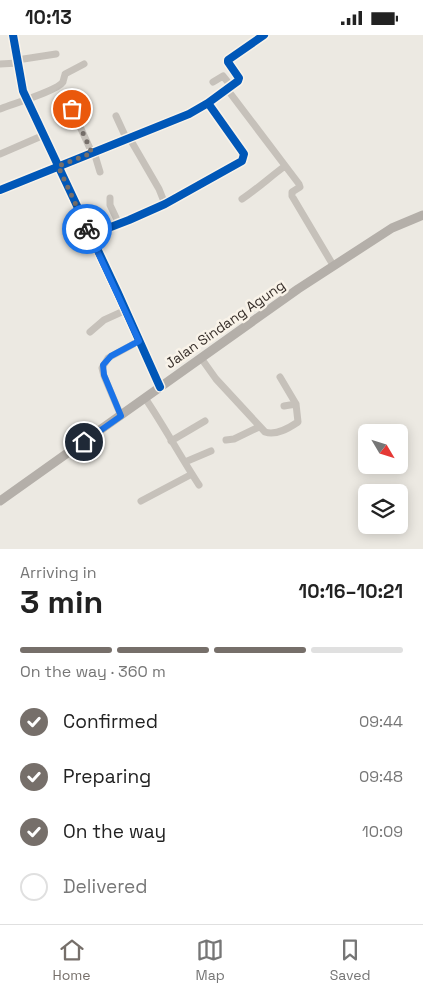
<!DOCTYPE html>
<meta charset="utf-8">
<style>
body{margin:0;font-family:"Space Grotesk",sans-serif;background:#f6f6f6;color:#222;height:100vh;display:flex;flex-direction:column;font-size:19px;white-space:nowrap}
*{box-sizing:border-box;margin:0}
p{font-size:16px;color:#767676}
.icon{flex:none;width:28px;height:28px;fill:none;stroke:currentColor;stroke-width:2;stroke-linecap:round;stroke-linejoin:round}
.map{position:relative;height:514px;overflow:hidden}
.sheet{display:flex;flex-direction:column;background:#fff;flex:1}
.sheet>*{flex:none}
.needle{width:32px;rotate:128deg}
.tools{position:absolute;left:358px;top:389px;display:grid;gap:10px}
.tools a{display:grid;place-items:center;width:50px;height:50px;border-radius:8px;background:#fff;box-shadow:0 2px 12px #0003;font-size:25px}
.pin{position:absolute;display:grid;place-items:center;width:42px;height:42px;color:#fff;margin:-21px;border:2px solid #fff;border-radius:50%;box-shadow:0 1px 5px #0007}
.courier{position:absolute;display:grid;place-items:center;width:50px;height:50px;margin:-25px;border:4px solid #1a73e8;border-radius:50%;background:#fff;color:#222;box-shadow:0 1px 6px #0007}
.headline em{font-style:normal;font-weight:700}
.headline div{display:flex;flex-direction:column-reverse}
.headline{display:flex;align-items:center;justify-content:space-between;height:85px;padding:0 20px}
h1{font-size:32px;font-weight:700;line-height:38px}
.bar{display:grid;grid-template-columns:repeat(4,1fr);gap:8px 5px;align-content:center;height:60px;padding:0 20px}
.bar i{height:6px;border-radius:4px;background:#e0e0e0}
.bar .current{background:#766f6a}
.bar p{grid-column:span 4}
ol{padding:0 20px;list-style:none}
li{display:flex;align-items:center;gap:15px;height:55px}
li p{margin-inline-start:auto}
li .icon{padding:5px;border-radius:50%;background:#766f6a;color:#fff;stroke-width:4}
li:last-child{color:#767676}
li i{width:28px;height:28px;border:2px solid #e0e0e0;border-radius:50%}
.status{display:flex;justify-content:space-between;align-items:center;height:35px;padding:0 25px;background:#fff;direction:ltr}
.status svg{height:14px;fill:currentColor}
.dock{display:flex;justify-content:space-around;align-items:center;height:70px;border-top:1px solid #e0e0e0;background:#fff;font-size:14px;color:#767676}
.dock a{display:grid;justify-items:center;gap:2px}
.dock .current{color:#766f6a}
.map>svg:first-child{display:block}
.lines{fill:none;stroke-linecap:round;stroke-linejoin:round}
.minor{stroke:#c6c1ba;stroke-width:7}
.major{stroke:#b4afa9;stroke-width:9}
.cycleway-casing{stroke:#f9f3e9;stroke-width:11}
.cycleway{stroke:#0057b8;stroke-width:8}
.done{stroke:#766f6a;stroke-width:5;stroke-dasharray:0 9}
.route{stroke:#1a73e8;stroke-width:6}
.labels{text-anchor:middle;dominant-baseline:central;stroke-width:5;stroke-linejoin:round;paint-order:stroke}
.street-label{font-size:14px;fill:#362e29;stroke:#f9f3e9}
</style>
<div class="status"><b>10:13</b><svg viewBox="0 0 49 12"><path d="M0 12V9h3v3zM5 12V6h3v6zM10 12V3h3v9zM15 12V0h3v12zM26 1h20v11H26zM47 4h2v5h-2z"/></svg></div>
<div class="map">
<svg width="423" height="514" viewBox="0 0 423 514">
<rect width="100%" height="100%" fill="#ece9e2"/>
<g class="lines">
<!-- minor -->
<path class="minor" d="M 13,0 L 23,56 L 118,258 L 160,352
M 17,25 L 56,19
M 0,29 L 18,28
M 213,47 L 223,41 L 231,51
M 227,54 L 299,149 L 300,152 L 292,157 L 292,161 L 333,230
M 0,74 C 12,69 57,56 63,47 C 63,46 65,40 65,39 L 84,29
M 72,74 L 92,118
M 116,81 L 127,105
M 130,104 L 159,154 L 165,169
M 94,117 L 100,137
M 0,119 L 44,100
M 0,155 L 189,79 L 208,68 L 238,46 L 239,43 L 228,27 L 228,25 L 264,0
M 110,163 L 110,170 L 119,189
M 242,164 C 257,154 270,142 285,131
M 90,200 L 129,185 L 165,169 L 242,126 L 244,119 L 242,116 L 208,68
M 90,297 L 104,285 L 126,275
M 201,323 L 216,344 L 265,397 C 276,401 289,393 298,387 L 296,369
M 280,342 L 296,369 L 284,371
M 145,363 C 164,391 180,421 199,450
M 121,381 L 104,341 L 102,333 L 108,323 L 139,306
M 226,405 L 234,404 L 259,392
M 171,406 L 205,386
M 185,427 L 211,416
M 141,466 L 192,439"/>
<!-- major -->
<path class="major" d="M 0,466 L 298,254 L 392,193 L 423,180"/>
<defs>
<path id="cycleway" d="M 13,0 L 23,56 L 118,258 L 160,352
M 0,155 L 189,79 L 208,68 L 238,46 L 239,43 L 228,27 L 228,25 L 264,0
M 90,200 L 129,185 L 165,169 L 242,126 L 244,119 L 242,116 L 208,68"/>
</defs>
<!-- cycleway casing -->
<use href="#cycleway" class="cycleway-casing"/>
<!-- cycleway -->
<use href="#cycleway" class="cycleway"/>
</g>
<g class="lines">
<!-- done -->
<path class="done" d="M 72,74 L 92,118 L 58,131 L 87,194"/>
<!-- route -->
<path class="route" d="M 84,407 L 121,381 L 104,340 L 103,330 L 111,321 L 139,306 L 87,194"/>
</g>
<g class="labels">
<!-- street labels -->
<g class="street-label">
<text transform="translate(225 289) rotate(-35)">Jalan Sindang Agung</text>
</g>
</g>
</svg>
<div class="tools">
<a><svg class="needle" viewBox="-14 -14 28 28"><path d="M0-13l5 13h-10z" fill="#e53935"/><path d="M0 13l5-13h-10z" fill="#767676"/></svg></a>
<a><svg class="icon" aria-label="layers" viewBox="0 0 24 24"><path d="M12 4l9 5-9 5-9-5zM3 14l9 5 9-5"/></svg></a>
</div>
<div class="pin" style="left:72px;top:74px;background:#ea580c"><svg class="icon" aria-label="bag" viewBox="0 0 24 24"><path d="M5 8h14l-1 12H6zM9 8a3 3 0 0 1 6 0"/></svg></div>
<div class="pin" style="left:84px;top:407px;background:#1f2937"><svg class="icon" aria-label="home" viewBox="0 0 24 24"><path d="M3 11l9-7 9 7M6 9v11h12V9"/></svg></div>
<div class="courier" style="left:87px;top:194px"><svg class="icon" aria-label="bike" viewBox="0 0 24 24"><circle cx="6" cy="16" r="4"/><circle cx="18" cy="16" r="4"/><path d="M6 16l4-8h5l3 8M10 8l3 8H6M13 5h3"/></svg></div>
</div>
<section class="sheet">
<div class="headline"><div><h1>3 min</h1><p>Arriving in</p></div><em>10:16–10:21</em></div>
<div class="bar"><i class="current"></i><i class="current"></i><i class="current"></i><i></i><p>On the way · 360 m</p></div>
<ol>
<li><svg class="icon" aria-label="check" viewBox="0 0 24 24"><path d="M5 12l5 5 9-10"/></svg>Confirmed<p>09:44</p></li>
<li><svg class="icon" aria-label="check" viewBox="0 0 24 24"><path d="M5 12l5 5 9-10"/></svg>Preparing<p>09:48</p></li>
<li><svg class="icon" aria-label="check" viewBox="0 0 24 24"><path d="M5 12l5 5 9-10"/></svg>On the way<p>10:09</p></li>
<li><i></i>Delivered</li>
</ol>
</section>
<nav class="dock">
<a class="current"><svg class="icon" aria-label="home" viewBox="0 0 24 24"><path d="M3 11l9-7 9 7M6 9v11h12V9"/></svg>Home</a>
<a><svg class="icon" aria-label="map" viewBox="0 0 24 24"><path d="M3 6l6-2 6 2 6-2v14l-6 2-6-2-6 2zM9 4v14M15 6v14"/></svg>Map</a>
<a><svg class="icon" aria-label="saved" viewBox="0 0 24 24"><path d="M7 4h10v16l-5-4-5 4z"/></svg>Saved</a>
</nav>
